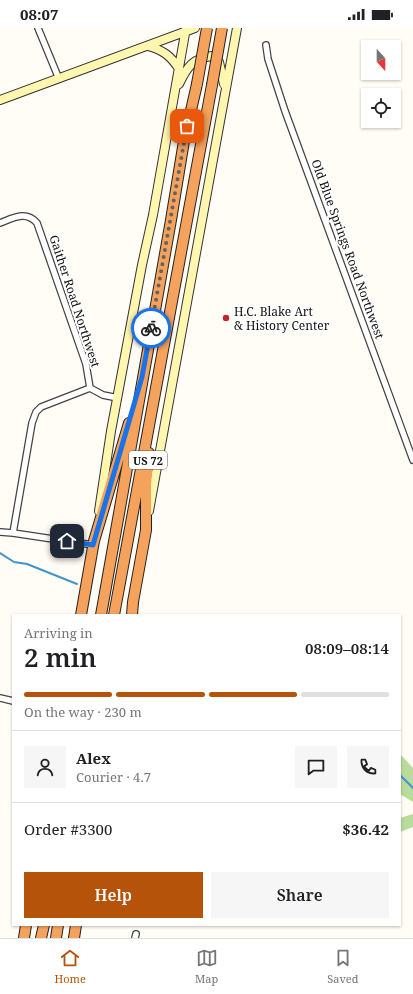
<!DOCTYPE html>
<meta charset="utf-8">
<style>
body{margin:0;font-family:"Noto Serif",serif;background:#f6f6f6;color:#202124;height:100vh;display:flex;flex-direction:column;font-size:15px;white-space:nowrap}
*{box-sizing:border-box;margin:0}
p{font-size:13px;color:#757577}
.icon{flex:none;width:22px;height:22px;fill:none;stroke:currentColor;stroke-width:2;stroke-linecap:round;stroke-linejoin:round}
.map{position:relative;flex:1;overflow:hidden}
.details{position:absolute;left:12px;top:586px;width:389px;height:312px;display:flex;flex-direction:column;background:#fff;border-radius:0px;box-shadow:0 1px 3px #0004}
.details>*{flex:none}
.needle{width:26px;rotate:159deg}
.fabs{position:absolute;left:361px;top:12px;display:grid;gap:8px}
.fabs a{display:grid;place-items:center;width:40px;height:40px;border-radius:0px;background:#fff;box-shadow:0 1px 3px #0004;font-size:20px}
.pin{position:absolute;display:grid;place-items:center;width:34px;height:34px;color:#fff;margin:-17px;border-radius:8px;box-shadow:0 2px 6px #0006}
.courier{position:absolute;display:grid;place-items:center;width:40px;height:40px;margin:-20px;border:3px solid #1a73e8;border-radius:50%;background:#fff;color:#222;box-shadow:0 1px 5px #0007}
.summary em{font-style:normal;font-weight:600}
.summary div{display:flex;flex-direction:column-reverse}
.summary{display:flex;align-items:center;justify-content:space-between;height:68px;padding:0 12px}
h1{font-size:26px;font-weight:600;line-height:30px}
.bar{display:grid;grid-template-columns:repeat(4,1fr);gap:6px 4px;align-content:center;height:48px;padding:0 12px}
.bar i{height:5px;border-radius:3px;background:#e0e0e0}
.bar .current{background:#b45309}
.bar p{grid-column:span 4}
.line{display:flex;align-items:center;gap:10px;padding:0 12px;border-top:1px solid #e0e0e0}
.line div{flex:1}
.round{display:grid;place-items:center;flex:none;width:42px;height:42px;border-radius:0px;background:#f6f6f6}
.cta{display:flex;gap:8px;margin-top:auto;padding:8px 12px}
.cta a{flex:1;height:46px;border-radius:0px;background:#b45309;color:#fff;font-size:16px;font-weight:600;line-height:46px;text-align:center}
.cta a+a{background:#f6f6f6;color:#202124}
.status{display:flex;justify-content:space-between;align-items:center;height:28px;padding:0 20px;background:#fff;direction:ltr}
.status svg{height:11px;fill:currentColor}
.dock{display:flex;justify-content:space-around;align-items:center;height:56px;border-top:1px solid #e0e0e0;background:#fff;font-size:11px;color:#757577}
.dock a{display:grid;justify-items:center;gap:2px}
.dock .current{color:#b45309}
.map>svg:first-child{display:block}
.forest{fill:#b9dc9c}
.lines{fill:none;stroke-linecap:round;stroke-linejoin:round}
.stream{stroke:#3f96cf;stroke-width:2}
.street-casing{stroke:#444;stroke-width:8}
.secondary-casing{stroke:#333;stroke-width:10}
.highway-casing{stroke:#222;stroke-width:12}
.street{stroke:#fff;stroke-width:5.5}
.secondary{stroke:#fff6b0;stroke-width:8}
.highway{stroke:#f5a25d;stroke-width:10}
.highway-bridge-casing{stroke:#222;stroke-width:12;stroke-linecap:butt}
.highway-bridge{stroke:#f5a25d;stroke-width:10}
.done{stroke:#646461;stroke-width:4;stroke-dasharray:0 7.2}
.route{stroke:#1a73e8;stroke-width:5}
.poi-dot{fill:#c4262e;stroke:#fff;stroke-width:1.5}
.labels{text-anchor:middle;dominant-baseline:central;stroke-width:4;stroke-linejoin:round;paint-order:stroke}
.shield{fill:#fff;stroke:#585858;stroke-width:1}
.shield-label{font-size:11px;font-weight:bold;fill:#111}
.street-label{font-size:12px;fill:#111;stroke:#fff}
.poi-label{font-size:12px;fill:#111;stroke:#fff;text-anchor:start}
</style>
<div class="status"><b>08:07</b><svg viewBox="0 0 49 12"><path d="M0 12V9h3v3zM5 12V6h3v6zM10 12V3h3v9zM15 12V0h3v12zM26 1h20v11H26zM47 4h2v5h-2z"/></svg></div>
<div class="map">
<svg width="413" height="910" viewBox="0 0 413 910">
<rect width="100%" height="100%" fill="#fffdf5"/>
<!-- forest -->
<path class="forest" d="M 400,726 L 413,740 L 413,774 L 400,766 Z
M 413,786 L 413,799 L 400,804 L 400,790 Z"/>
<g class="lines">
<!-- stream -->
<path class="stream" d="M 0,525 L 14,534 L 27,536 L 77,556
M 400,747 L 413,760"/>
<defs>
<path id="street" d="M 38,0 L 59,51
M 266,17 L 268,31 L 285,83 L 413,432
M 0,195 C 13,190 26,182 37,195 L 86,336 L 90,360
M 90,360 L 103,367 L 118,370
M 0,504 L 13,505 L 93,517
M 13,505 L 32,395 L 36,384 L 41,379 L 90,360
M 0,670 L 13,673
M 135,910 L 136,906"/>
<path id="secondary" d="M 148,18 C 163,22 171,28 179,41
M 179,56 C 187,39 193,30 212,28 L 219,34 L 224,56
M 0,72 L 195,0
M 99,483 L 111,403 L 142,237 L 153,187 L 186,0
M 149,483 L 237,0"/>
<path id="highway" d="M 81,587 L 94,513 L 129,395
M 101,587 L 171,192 L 184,113 L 197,56
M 114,587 L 212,57
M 132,587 L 133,574 L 146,502 L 146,456 L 149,425
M 24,910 L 26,897
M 41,910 L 44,897
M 56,910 L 58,897
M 74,910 L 76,897"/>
</defs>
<!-- street casing -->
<use href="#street" class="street-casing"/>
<!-- secondary casing -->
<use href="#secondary" class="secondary-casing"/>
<!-- highway casing -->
<use href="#highway" class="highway-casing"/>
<!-- street -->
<use href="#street" class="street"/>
<!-- secondary -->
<use href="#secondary" class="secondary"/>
<!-- highway -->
<use href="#highway" class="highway"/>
<defs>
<path id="highway-bridge" d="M 197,56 L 207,0
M 212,57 L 222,0"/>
</defs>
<!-- highway-bridge casing -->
<use href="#highway-bridge" class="highway-bridge-casing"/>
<!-- highway-bridge -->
<use href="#highway-bridge" class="highway-bridge"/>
</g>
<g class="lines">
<!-- done -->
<path class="done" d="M 151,300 L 187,98"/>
<!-- route -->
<path class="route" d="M 67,513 L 93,517 L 142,349 L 151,300"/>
</g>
<!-- markers -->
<circle class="poi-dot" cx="226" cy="290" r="4"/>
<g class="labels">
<!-- shield labels -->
<rect class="shield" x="129" y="423" width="38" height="18" rx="3"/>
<g class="shield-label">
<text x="148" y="432">US 72</text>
</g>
<!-- street labels -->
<g class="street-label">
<text transform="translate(348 221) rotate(70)">Old Blue Springs Road Northwest</text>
<text transform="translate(75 273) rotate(72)">Gaither Road Northwest</text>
</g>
<!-- poi labels -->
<g class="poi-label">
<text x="234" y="283">H.C. Blake Art<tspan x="234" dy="14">&amp; History Center</tspan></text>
</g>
</g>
</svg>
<div class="fabs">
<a><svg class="needle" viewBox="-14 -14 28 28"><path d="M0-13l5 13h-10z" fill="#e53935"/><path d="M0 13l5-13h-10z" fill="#757577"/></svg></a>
<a><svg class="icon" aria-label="locate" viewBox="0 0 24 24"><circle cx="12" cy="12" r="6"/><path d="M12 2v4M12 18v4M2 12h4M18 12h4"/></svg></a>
</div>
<div class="pin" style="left:187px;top:98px;background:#ea580c"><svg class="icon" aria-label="bag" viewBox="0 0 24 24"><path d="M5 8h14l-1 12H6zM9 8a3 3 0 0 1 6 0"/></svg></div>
<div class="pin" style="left:67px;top:513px;background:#1f2937"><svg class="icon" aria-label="home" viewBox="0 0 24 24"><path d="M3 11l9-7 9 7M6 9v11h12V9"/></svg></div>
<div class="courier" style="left:151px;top:300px"><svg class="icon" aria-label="bike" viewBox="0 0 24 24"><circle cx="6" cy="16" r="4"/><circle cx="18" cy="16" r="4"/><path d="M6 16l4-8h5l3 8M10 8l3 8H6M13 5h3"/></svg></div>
<section class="details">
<div class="summary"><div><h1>2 min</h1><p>Arriving in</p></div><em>08:09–08:14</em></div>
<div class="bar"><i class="current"></i><i class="current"></i><i class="current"></i><i></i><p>On the way · 230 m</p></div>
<div class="line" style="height:72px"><a class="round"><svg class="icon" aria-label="person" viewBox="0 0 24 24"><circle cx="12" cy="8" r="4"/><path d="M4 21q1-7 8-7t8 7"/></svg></a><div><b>Alex</b><p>Courier · 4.7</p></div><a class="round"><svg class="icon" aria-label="chat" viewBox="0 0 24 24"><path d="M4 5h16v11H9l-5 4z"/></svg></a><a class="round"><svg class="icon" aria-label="phone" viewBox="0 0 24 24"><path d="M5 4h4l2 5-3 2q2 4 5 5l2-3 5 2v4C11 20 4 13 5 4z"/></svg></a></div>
<div class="line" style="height:52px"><div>Order #3300</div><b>$36.42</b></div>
<div class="cta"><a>Help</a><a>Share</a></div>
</section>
</div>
<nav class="dock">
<a class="current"><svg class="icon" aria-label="home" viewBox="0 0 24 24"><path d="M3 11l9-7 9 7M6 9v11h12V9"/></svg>Home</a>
<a><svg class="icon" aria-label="map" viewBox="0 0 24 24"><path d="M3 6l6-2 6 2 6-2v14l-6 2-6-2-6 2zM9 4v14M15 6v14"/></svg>Map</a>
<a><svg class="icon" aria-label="saved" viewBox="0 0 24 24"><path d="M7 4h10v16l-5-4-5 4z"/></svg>Saved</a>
</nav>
